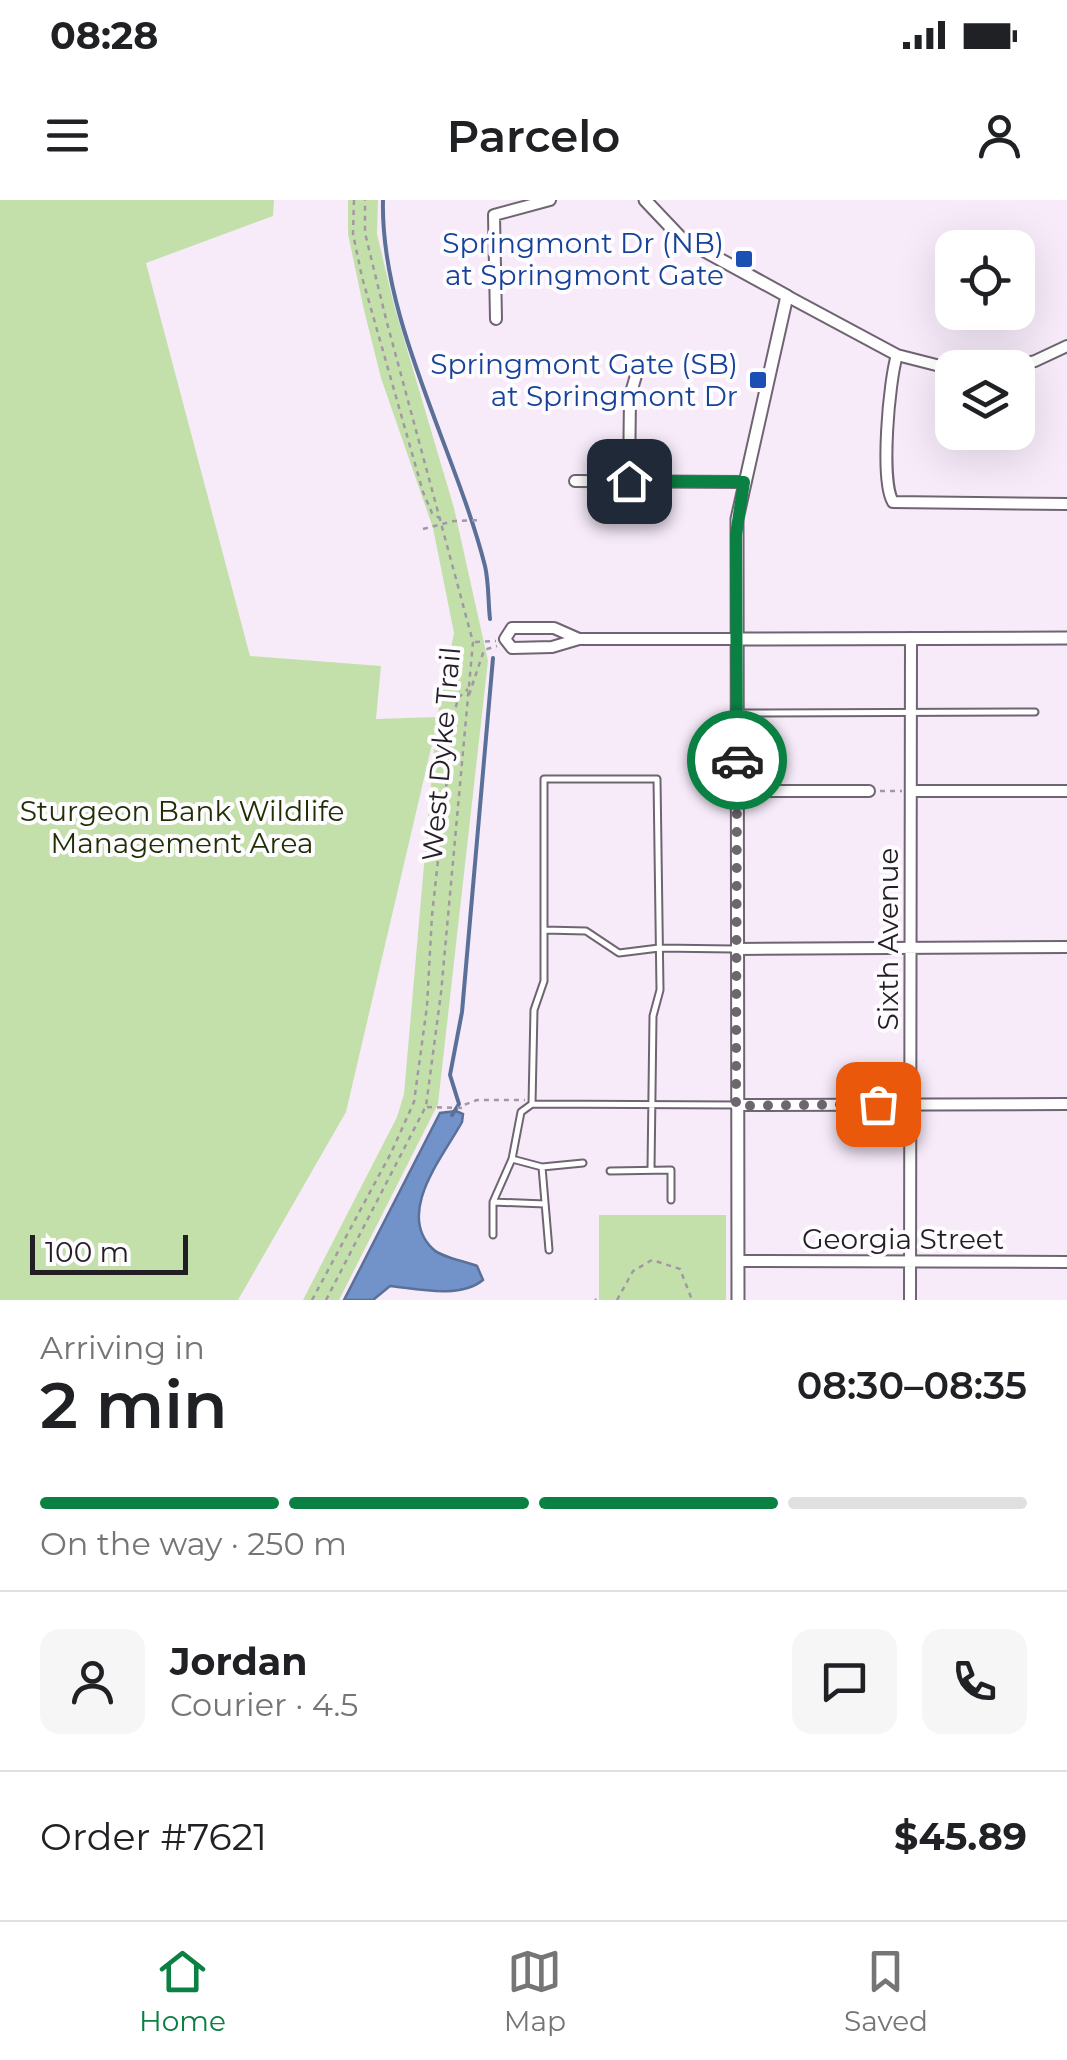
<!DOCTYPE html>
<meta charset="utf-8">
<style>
body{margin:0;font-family:Montserrat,sans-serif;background:#f6f6f6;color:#202124;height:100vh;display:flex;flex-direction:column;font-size:38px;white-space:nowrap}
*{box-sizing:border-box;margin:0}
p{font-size:32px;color:#757577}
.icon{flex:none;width:55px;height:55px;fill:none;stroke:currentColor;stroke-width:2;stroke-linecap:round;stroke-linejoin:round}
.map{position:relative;height:1100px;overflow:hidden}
.sheet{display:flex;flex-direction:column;background:#fff;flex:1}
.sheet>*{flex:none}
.fabs{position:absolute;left:935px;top:30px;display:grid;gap:20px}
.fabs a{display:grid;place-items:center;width:100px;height:100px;border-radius:20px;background:#fff;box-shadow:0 10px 40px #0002;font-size:50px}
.scale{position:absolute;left:30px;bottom:25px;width:158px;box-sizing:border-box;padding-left:10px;border:5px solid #231e24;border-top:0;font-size:28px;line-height:35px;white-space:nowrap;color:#231e24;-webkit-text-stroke:8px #fefcff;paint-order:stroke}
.pin{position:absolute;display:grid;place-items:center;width:85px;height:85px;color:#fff;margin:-42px;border-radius:20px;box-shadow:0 5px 15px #0006}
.courier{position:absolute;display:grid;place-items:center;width:100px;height:100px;margin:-50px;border:8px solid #0b8043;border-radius:50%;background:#fff;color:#222;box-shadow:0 2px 12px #0007}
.overview em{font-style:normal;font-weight:600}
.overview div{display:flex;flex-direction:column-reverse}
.overview{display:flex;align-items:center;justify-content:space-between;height:170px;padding:0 40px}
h1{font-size:65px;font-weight:600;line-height:75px}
.bar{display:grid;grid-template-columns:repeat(4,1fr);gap:15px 10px;align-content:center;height:120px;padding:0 40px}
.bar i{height:12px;border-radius:8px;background:#e0e0e0}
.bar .active{background:#0b8043}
.bar p{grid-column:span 4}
.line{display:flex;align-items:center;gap:25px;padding:0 40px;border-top:2px solid #e0e0e0}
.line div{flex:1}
.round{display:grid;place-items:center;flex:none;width:105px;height:105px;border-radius:20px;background:#f6f6f6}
.status{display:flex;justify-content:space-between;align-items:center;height:70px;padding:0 50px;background:#fff;direction:ltr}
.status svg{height:28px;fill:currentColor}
header{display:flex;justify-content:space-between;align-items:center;height:130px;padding:0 40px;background:#fff;font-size:45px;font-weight:600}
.menu{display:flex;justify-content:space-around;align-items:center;height:140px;border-top:2px solid #e0e0e0;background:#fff;font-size:28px;color:#757577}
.menu a{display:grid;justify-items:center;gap:5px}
.menu .active{color:#0b8043}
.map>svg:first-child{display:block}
.green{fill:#c4e0aa}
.water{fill:#7193ca;stroke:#5a7098;stroke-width:2.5}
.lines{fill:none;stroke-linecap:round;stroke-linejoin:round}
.stream{stroke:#5a7098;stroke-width:4}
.service-casing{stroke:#6f6471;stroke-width:9}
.minor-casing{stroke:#6f6471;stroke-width:14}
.tertiary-casing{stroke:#6f6471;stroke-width:15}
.path{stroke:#a198a3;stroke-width:2.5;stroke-dasharray:5 5;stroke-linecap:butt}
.service{stroke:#fff;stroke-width:5}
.minor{stroke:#fff;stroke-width:10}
.tertiary{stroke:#fff;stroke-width:11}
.done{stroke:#6d666f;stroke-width:10;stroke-dasharray:0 18}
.route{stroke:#0b8043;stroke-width:12}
.transit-dot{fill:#1a4fb4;stroke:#fefcff;stroke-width:4}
.labels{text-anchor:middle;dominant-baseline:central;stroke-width:8;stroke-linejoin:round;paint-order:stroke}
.transit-label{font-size:28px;fill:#164399;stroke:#fefcff;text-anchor:end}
.street-label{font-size:28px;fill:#231e24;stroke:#fefcff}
.park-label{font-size:28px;fill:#1e3003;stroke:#fefcff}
</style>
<div class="status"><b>08:28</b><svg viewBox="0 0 49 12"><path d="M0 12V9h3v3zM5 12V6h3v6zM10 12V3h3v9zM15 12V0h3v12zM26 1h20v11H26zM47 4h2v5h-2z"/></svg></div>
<header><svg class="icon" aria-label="menu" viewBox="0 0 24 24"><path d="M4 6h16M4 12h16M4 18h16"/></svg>Parcelo<svg class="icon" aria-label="person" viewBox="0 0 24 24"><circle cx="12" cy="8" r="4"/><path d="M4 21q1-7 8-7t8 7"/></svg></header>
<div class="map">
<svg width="1067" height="1100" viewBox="0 0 1067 1100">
<rect width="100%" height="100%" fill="#f7ebfa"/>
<!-- green -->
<path class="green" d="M 0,0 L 274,0 L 273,16 L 146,63 L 250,456 L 381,466 L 376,519 L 437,517 L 454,433 L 433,328 L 381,178 L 364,110 L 348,34 L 348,0 L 378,0 L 377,34 L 394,105 L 454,308 L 488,461 L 438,904 L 339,1100 L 303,1100 L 397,917 L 404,894 L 436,527 L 346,912 L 238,1100 L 0,1100 Z
M 599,1015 L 726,1015 L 726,1100 L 599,1100 Z"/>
<!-- water -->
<path class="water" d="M 456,911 L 463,914 L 462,922 C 443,957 395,1013 433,1049 C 442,1058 465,1061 477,1066 L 483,1080 C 460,1099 418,1089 390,1086 L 373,1100 L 344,1100 L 440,913 Z"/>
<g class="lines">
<!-- stream -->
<path class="stream" d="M 383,0 C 380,119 456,251 485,366 C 489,383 488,402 490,419
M 452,915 L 459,904 L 450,875 L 462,812 L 493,458"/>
<defs>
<path id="service" d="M 740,513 L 1035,512
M 544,730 L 586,731 L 619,753 L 659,748 L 733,749
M 532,904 L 534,810 L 544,781 L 544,579 L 657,579 L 660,790 L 653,816 L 651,969
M 512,959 L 542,967 L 583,963
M 542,967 L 549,1050
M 610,971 L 671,970 L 671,1000
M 493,1002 L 545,1004
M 493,1035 L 493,1002 L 512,959 L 521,912 L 532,904 L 736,905"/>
<path id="minor" d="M 787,96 L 897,155 L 952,169
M 496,119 L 494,15 L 550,0
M 897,155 C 889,181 880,281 893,302 L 1067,304
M 1008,168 L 1035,161 L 1067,146
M 575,281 L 744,282
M 629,281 L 630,196 L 637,172
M 579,439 L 554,428 L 512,428 L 505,439 L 512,448 L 552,447 L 579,439 L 737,439
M 737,591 L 869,591
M 911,591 L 1067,591
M 736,749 L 1067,747
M 736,905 L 1067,904
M 739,1061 L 1067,1062
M 910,1100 L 911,438"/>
<path id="tertiary" d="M 645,0 L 681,38 L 787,96 L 737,319 L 738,1100
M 737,439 L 1067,438"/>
</defs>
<!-- service casing -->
<use href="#service" class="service-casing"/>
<!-- minor casing -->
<use href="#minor" class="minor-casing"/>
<!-- tertiary casing -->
<use href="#tertiary" class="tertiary-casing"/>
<!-- path -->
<path class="path" d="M 354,0 L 353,34 L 362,77 L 423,292 L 432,313 L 441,319
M 423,329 L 454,321 L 481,320
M 475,442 L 496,441
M 469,495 L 484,450 L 497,446
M 880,591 L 902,591
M 427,907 L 463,908 L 464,905 L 477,900 L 525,900
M 595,1099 L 596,1100
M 312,1100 L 391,953 L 414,902 L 427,806 L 432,715 L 454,515 L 458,498 L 468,489
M 326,1100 L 426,906 L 441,793 L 473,442 L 386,119 L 365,33 L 365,0
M 617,1100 L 633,1071 L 652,1060 L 680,1069 L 692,1100"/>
<!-- service -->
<use href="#service" class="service"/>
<!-- minor -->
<use href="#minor" class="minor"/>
<!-- tertiary -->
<use href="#tertiary" class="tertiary"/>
</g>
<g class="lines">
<!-- done -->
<path class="done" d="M 737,560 L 736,906 L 878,904"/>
<!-- route -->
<path class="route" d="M 629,281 L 744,282 L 736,335 L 737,560"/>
</g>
<!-- markers -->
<g class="transit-dot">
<rect x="734" y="49" width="20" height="20" rx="5"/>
<rect x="748" y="170" width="20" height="20" rx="5"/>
</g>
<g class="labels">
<!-- transit labels -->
<g class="transit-label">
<text x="724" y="43">Springmont Dr (NB)<tspan x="724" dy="32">at Springmont Gate</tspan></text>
<text x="738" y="164">Springmont Gate (SB)<tspan x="738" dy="32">at Springmont Dr</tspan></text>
</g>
<!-- street labels -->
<g class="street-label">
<text transform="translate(441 554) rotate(-85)">West Dyke Trail</text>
<text transform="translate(888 739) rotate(-90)">Sixth Avenue</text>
<text x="903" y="1039">Georgia Street</text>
</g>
<!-- park labels -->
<g class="park-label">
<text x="182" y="611">Sturgeon Bank Wildlife<tspan x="182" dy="32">Management Area</tspan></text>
</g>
</g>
</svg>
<div class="fabs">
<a><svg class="icon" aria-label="locate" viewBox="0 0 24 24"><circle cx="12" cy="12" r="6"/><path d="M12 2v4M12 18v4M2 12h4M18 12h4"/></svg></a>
<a><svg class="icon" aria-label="layers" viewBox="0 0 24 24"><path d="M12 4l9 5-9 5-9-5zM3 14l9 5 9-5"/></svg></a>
</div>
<div class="scale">100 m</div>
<div class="pin" style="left:878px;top:904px;background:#ea580c"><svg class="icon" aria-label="bag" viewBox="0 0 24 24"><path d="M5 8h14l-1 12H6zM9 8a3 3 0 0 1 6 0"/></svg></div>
<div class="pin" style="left:629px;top:281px;background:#1f2937"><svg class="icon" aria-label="home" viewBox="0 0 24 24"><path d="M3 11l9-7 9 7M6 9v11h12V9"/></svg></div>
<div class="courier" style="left:737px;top:560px"><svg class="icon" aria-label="car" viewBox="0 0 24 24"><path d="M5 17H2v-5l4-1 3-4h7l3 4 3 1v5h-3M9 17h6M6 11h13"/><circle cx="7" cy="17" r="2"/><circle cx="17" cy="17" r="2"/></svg></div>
</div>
<section class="sheet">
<div class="overview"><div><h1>2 min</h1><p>Arriving in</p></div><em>08:30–08:35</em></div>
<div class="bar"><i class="active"></i><i class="active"></i><i class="active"></i><i></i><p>On the way · 250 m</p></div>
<div class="line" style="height:180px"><a class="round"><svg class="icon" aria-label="person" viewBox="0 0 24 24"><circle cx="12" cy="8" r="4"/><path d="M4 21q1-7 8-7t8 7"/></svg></a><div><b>Jordan</b><p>Courier · 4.5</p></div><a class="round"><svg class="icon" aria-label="chat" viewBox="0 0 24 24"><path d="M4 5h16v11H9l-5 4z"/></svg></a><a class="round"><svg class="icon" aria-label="phone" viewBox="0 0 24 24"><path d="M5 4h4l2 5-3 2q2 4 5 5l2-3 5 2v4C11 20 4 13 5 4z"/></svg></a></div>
<div class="line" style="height:130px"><div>Order #7621</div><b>$45.89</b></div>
</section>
<nav class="menu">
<a class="active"><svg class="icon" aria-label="home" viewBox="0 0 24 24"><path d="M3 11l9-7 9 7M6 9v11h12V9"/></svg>Home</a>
<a><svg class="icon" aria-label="map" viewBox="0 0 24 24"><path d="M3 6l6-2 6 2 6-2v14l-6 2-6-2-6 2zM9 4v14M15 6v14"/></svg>Map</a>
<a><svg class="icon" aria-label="saved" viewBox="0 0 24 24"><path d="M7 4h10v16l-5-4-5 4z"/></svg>Saved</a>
</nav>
